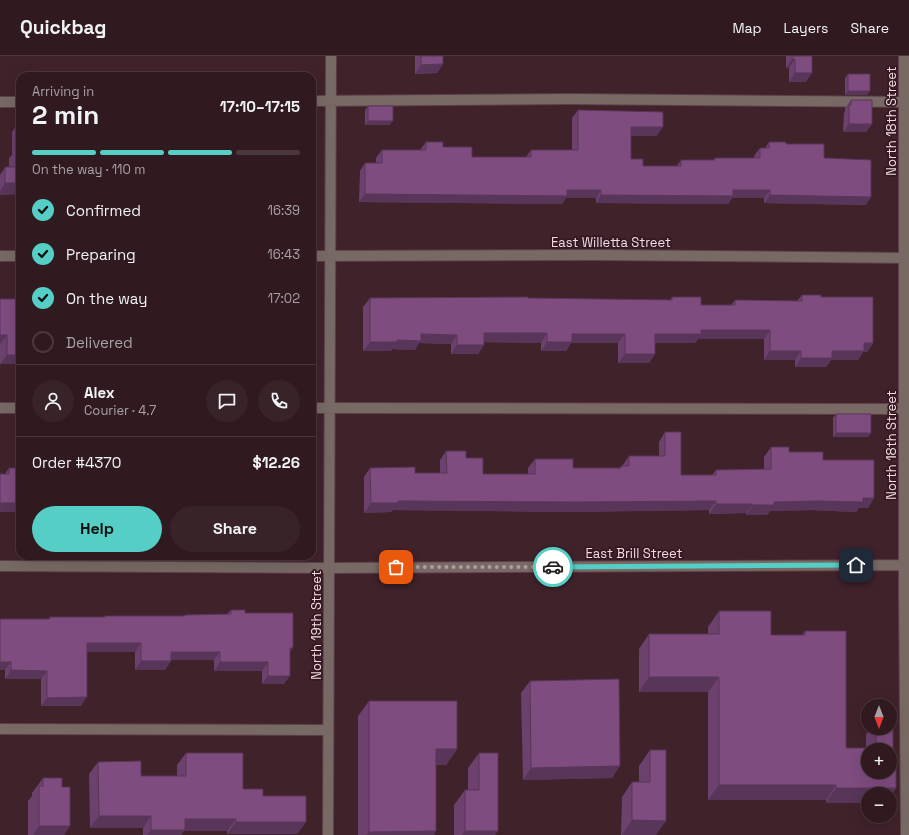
<!DOCTYPE html>
<meta charset="utf-8">
<style>
body{margin:0;font-family:"Space Grotesk",sans-serif;background:#382329;color:#f1f3f6;height:100vh;display:flex;flex-direction:column;font-size:15px;white-space:nowrap}
*{box-sizing:border-box;margin:0}
p{font-size:13px;color:#a8a1a5}
.icon{flex:none;width:22px;height:22px;fill:none;stroke:currentColor;stroke-width:2;stroke-linecap:round;stroke-linejoin:round}
.map{position:relative;flex:1;overflow:hidden}
.sheet{position:absolute;left:16px;top:16px;width:300px;height:488px;display:flex;flex-direction:column;background:#301a20;border-radius:12px;box-shadow:0 4px 16px #0002,0 0 0 1px #4b383e}
.sheet>*{flex:none}
.needle{width:26px;rotate:180deg}
.tools{position:absolute;left:861px;top:643px;display:grid;gap:8px}
.tools a{display:grid;place-items:center;width:36px;height:36px;border-radius:50%;background:#301a20;box-shadow:0 4px 16px #0002,0 0 0 1px #4b383e;font-size:20px}
.pin{position:absolute;display:grid;place-items:center;width:34px;height:34px;color:#fff;margin:-17px;border-radius:8px;box-shadow:0 2px 6px #0006}
.courier{position:absolute;display:grid;place-items:center;width:40px;height:40px;margin:-20px;border:3px solid #55cec5;border-radius:50%;background:#fff;color:#222;box-shadow:0 1px 5px #0007}
.summary em{font-style:normal;font-weight:700}
.summary div{display:flex;flex-direction:column-reverse}
.summary{display:flex;align-items:center;justify-content:space-between;height:68px;padding:0 16px}
h1{font-size:26px;font-weight:700;line-height:30px}
.bar{display:grid;grid-template-columns:repeat(4,1fr);gap:6px 4px;align-content:center;height:48px;padding:0 16px}
.bar i{height:5px;border-radius:3px;background:#4b383e}
.bar .active{background:#55cec5}
.bar p{grid-column:span 4}
.line{display:flex;align-items:center;gap:10px;padding:0 16px;border-top:1px solid #4b383e}
.line div{flex:1}
.round{display:grid;place-items:center;flex:none;width:42px;height:42px;border-radius:21px;background:#382329}
ol{padding:0 16px;list-style:none}
li{display:flex;align-items:center;gap:12px;height:44px}
li p{margin-inline-start:auto}
li .icon{padding:4px;border-radius:50%;background:#55cec5;color:#111;stroke-width:4}
li:last-child{color:#a8a1a5}
li i{width:22px;height:22px;border:2px solid #4b383e;border-radius:50%}
.action{display:flex;gap:8px;margin-top:auto;padding:8px 16px}
.action a{flex:1;height:46px;border-radius:24px;background:#55cec5;color:#111;font-size:16px;font-weight:700;line-height:46px;text-align:center}
.action a+a{background:#382329;color:#f1f3f6}
header{display:flex;align-items:center;gap:24px;box-sizing:border-box;height:56px;padding:0 20px;background:#301a20;border-bottom:1px solid #4b383e}
header strong{font-size:19px}
nav{display:flex;gap:22px;margin-inline-start:auto;font-size:14px}
.map>svg:first-child{display:block}
.lines{fill:none;stroke-linecap:round;stroke-linejoin:round}
.minor-casing{stroke:#5c4048;stroke-width:12}
.minor{stroke:#796965;stroke-width:10}
.wall{fill:#6c416d}
.shaded-wall{fill:#583559}
.building{fill:#7e4c7f;stroke:#583559;fill-rule:evenodd}
.done{stroke:#b29aa1;stroke-width:4;stroke-dasharray:0 7.2}
.route{stroke:#55cec5;stroke-width:5}
.labels{text-anchor:middle;dominant-baseline:central;stroke-width:3.5;stroke-linejoin:round;paint-order:stroke}
.street-label{font-size:13px;fill:#efdbe0;stroke:#351821}
</style>
<header>
<strong>Quickbag</strong>
<nav><a>Map</a><a>Layers</a><a>Share</a></nav>
</header>
<div class="map">
<svg width="909" height="779" viewBox="0 0 909 779">
<rect width="100%" height="100%" fill="#40222b"/>
<g class="lines">
<defs>
<path id="minor" d="M 904,0 L 904,540 L 906,779
M 312,45 L 569,43 L 909,46
M 0,46 L 20,46
M 0,200 L 20,200
M 312,200 L 596,199 L 909,202
M 0,352 L 20,352
M 312,352 L 904,353
M 0,510 L 329,512 L 909,509
M 0,673 L 328,674
M 328,779 L 331,0"/>
</defs>
<!-- minor casing -->
<use href="#minor" class="minor-casing"/>
<!-- minor -->
<use href="#minor" class="minor"/>
</g>
<!-- wall -->
<path class="wall" d="M 415,0 L 443,0 L 443,8 L 437,17 L 415,18 Z
M 786,0 L 812,0 L 806,26 L 789,26 L 789,12 L 786,12 Z
M 848,18 L 867,39 L 845,39 L 845,22 Z
M 851,44 L 872,68 L 866,76 L 843,76 L 844,57 L 845,55 L 845,52 Z
M 20,48 L 20,138 L 0,139 L 0,119 L 5,111 L 9,111 L 9,102 L 12,99 L 12,76 L 17,69 L 17,52 Z
M 368,50 L 390,69 L 365,69 L 365,54 Z
M 578,54 L 657,80 L 631,80 L 631,103 L 643,110 L 677,110 L 681,104 L 713,104 L 715,102 L 754,102 L 754,100 L 760,92 L 765,92 L 769,86 L 786,88 L 824,102 L 866,149 L 764,147 L 764,142 L 732,142 L 728,148 L 596,147 L 596,142 L 566,142 L 562,148 L 359,146 L 360,115 L 365,107 L 376,107 L 376,102 L 382,94 L 420,94 L 426,86 L 443,91 L 472,101 L 526,101 L 531,94 L 572,94 L 572,62 Z
M 802,239 L 821,241 L 873,287 L 867,296 L 863,296 L 858,304 L 831,304 L 826,311 L 795,311 L 795,304 L 764,304 L 764,283 L 698,283 L 695,287 L 655,287 L 655,298 L 649,307 L 618,307 L 618,287 L 571,287 L 566,295 L 541,295 L 541,287 L 484,286 L 484,289 L 478,298 L 451,298 L 451,288 L 419,287 L 415,294 L 392,293 L 391,295 L 363,295 L 363,251 L 370,242 L 528,242 L 670,244 L 672,241 L 701,249 L 731,249 L 735,244 L 797,245 Z
M 0,243 L 20,308 L 0,308 Z
M 836,358 L 871,377 L 868,381 L 833,381 L 833,362 Z
M 665,376 L 681,419 L 712,419 L 716,414 L 764,413 L 764,401 L 771,391 L 789,396 L 823,404 L 874,442 L 868,452 L 859,452 L 856,456 L 811,454 L 770,455 L 767,459 L 746,459 L 746,457 L 709,458 L 709,454 L 566,456 L 393,454 L 391,456 L 364,457 L 364,421 L 370,412 L 415,417 L 440,417 L 440,404 L 446,395 L 466,402 L 483,418 L 528,418 L 528,412 L 535,403 L 573,412 L 620,412 L 621,410 L 622,410 L 629,400 L 659,400 L 659,386 Z
M 9,412 L 20,456 L 0,456 L 0,418 L 5,418 Z
M 231,554 L 245,557 L 290,597 L 284,628 L 262,628 L 262,615 L 214,615 L 214,604 L 171,604 L 165,614 L 135,614 L 135,596 L 87,596 L 81,650 L 41,650 L 41,623 L 5,623 L 5,614 L 0,614 L 50,561 L 104,561 L 105,560 L 184,560 L 185,559 L 227,558 Z
M 719,555 L 771,579 L 802,579 L 805,575 L 846,692 L 866,692 L 866,679 L 870,672 L 890,672 L 893,710 L 896,732 L 890,741 L 890,738 L 868,747 L 826,747 L 826,744 L 708,744 L 708,636 L 639,636 L 639,593 L 649,578 L 708,578 L 708,571 Z
M 530,625 L 612,722 L 523,724 L 521,637 Z
M 369,645 L 457,693 L 446,709 L 436,709 L 434,779 L 358,779 L 358,660 Z
M 650,694 L 656,779 L 621,779 L 622,741 L 632,726 L 639,726 L 639,710 Z
M 186,697 L 243,733 L 263,740 L 306,766 L 297,778 L 227,778 L 227,775 L 184,775 L 181,779 L 143,779 L 143,772 L 90,772 L 89,718 L 98,706 L 141,720 L 177,720 L 177,709 Z
M 479,697 L 495,779 L 454,779 L 454,749 L 465,734 L 468,734 L 468,712 Z
M 43,722 L 62,731 L 64,779 L 28,779 L 28,745 L 32,740 L 32,737 Z"/>
<!-- shaded-wall -->
<path class="shaded-wall" d="M 792,3 L 795,3 L 789,12 L 786,12 Z
M 443,8 L 437,17 L 415,18 L 421,9 Z
M 795,17 L 812,17 L 806,26 L 789,26 Z
M 848,35 L 870,35 L 867,39 L 845,39 Z
M 368,65 L 393,65 L 390,69 L 365,69 Z
M 849,68 L 872,68 L 866,76 L 843,76 Z
M 631,71 L 663,71 L 657,80 L 626,80 Z
M 5,127 L 20,127 L 20,138 L 0,139 L 0,135 Z
M 567,134 L 601,134 L 596,142 L 566,142 L 562,148 L 359,146 L 365,138 Z
M 733,134 L 770,134 L 764,142 L 732,142 L 728,148 L 596,147 L 601,139 Z
M 770,139 L 871,141 L 866,149 L 764,147 Z
M 701,274 L 770,274 L 764,283 L 698,283 L 695,287 L 649,287 L 655,278 Z
M 484,277 L 547,277 L 541,287 L 478,286 Z
M 421,278 L 457,279 L 451,288 L 419,287 L 415,294 L 392,293 L 391,295 L 363,295 L 370,286 Z
M 572,278 L 625,278 L 618,287 L 571,287 L 566,295 L 541,295 L 547,286 Z
M 0,279 L 7,279 L 0,288 Z
M 864,287 L 873,287 L 867,296 L 863,296 L 858,304 L 831,304 L 826,311 L 795,311 L 801,302 Z
M 457,289 L 484,289 L 478,298 L 451,298 Z
M 770,295 L 801,295 L 795,304 L 764,304 Z
M 625,298 L 655,298 L 649,307 L 618,307 Z
M 7,299 L 20,299 L 20,308 L 0,308 Z
M 836,377 L 871,377 L 868,381 L 833,381 Z
M 863,442 L 874,442 L 868,452 L 859,452 L 856,456 L 811,454 L 770,455 L 767,459 L 746,459 L 753,449 L 774,446 Z
M 398,445 L 716,445 L 709,454 L 566,456 L 393,454 L 391,456 L 364,457 L 371,447 Z
M 0,447 L 20,447 L 20,456 L 0,456 Z
M 716,448 L 753,448 L 746,457 L 709,458 Z
M 87,587 L 141,587 L 135,596 L 81,596 Z
M 290,592 L 293,592 L 287,601 Z
M 171,596 L 220,596 L 214,604 L 165,604 Z
M 141,605 L 171,605 L 165,614 L 135,614 Z
M 0,606 L 11,606 L 5,614 L 0,614 Z
M 220,606 L 268,606 L 262,615 L 214,615 Z
M 11,614 L 47,615 L 41,623 L 5,623 Z
M 268,620 L 290,620 L 284,628 L 262,628 Z
M 649,621 L 719,621 L 708,636 L 639,636 Z
M 87,641 L 81,650 L 41,650 L 47,642 Z
M 436,693 L 457,693 L 446,709 L 425,709 Z
M 620,710 L 612,722 L 523,724 L 531,712 Z
M 719,729 L 836,729 L 826,744 L 708,744 Z
M 836,732 L 896,732 L 890,741 L 890,738 L 868,738 L 868,747 L 826,747 Z
M 99,760 L 151,760 L 143,772 L 90,772 Z
M 185,763 L 236,763 L 227,775 L 184,775 L 181,779 L 147,779 L 151,774 Z
M 632,764 L 666,765 L 656,779 L 622,779 Z
M 236,766 L 306,766 L 297,778 L 227,778 Z
M 39,770 L 70,770 L 64,779 L 33,779 Z
M 436,775 L 434,779 L 366,779 L 369,776 Z
M 465,775 L 498,775 L 495,779 L 462,779 Z"/>
<!-- building -->
<path class="building" d="M 421,0 L 443,0 L 443,8 L 421,9 Z
M 792,0 L 812,0 L 812,17 L 795,17 L 795,3 L 792,3 Z
M 848,18 L 870,18 L 870,35 L 848,35 Z
M 851,44 L 872,44 L 872,68 L 849,68 L 849,49 L 851,49 Z
M 368,50 L 393,50 L 393,65 L 368,65 Z
M 578,54 L 663,56 L 663,71 L 631,71 L 631,103 L 643,103 L 643,110 L 681,110 L 681,104 L 715,104 L 715,102 L 760,102 L 760,92 L 769,92 L 769,86 L 786,86 L 786,88 L 824,88 L 824,102 L 871,104 L 871,141 L 770,139 L 770,134 L 733,134 L 733,140 L 601,139 L 601,134 L 567,134 L 567,140 L 365,138 L 365,107 L 382,107 L 382,94 L 426,94 L 426,86 L 443,86 L 443,91 L 472,91 L 472,101 L 531,101 L 531,94 L 578,94 Z
M 20,65 L 20,127 L 5,127 L 5,111 L 17,111 L 17,91 L 20,91 Z
M 802,239 L 821,239 L 821,241 L 873,241 L 873,287 L 864,287 L 864,295 L 832,295 L 832,302 L 801,302 L 801,295 L 770,295 L 770,274 L 701,274 L 701,278 L 655,278 L 655,298 L 625,298 L 625,278 L 572,278 L 572,286 L 547,286 L 547,277 L 484,277 L 484,289 L 457,289 L 457,279 L 421,278 L 421,285 L 397,284 L 397,286 L 370,286 L 370,242 L 528,241 L 528,242 L 672,244 L 672,241 L 701,241 L 701,249 L 735,249 L 735,244 L 802,245 Z
M 0,243 L 20,243 L 20,299 L 7,299 L 7,279 L 0,279 Z
M 836,358 L 871,358 L 871,377 L 836,377 Z
M 665,376 L 681,376 L 681,419 L 716,419 L 716,414 L 771,413 L 771,391 L 789,391 L 789,396 L 823,396 L 823,404 L 874,404 L 874,442 L 863,442 L 863,446 L 817,445 L 774,446 L 774,449 L 753,449 L 753,448 L 716,448 L 716,445 L 573,446 L 398,445 L 398,447 L 371,447 L 370,412 L 415,411 L 415,417 L 447,417 L 446,395 L 466,395 L 466,402 L 483,402 L 483,418 L 535,418 L 535,403 L 573,403 L 573,412 L 621,412 L 621,410 L 629,410 L 629,400 L 665,400 Z
M 9,412 L 20,412 L 20,447 L 0,447 L 0,418 L 9,418 Z
M 231,554 L 245,554 L 245,557 L 293,557 L 293,592 L 290,592 L 290,620 L 268,620 L 268,606 L 220,606 L 220,596 L 171,596 L 171,605 L 141,605 L 141,587 L 87,587 L 87,641 L 47,642 L 47,615 L 11,614 L 11,606 L 0,606 L 0,563 L 50,563 L 50,561 L 105,561 L 105,560 L 185,560 L 185,559 L 231,558 Z
M 719,555 L 771,555 L 771,579 L 805,579 L 805,575 L 846,575 L 846,692 L 876,692 L 876,672 L 890,672 L 890,664 L 893,664 L 893,710 L 896,710 L 896,732 L 836,732 L 836,729 L 719,729 L 719,621 L 649,621 L 649,578 L 719,578 ZM 868,694 L 890,694 L 890,716 L 868,716 Z
M 619,623 L 620,710 L 531,712 L 530,625 Z
M 369,645 L 457,645 L 457,693 L 436,693 L 436,775 L 369,776 Z
M 650,694 L 666,694 L 666,765 L 632,764 L 632,726 L 650,726 Z
M 186,697 L 243,697 L 243,733 L 263,733 L 263,740 L 306,740 L 306,766 L 236,766 L 236,763 L 185,763 L 185,774 L 151,774 L 151,760 L 99,760 L 98,706 L 141,705 L 141,720 L 186,720 Z
M 479,697 L 498,697 L 498,775 L 465,775 L 465,734 L 479,734 Z
M 43,722 L 62,722 L 62,731 L 70,731 L 70,770 L 39,770 L 39,730 L 43,730 Z"/>
<g class="lines">
<!-- done -->
<path class="done" d="M 396,511 L 553,511"/>
<!-- route -->
<path class="route" d="M 553,511 L 856,509"/>
</g>
<g class="labels">
<!-- street labels -->
<g class="street-label">
<text transform="translate(891 65) rotate(-90)">North 18th Street</text>
<text x="611" y="186">East Willetta Street</text>
<text transform="translate(891 389) rotate(-90)">North 18th Street</text>
<text x="634" y="497">East Brill Street</text>
<text transform="translate(316 569) rotate(-90)">North 19th Street</text>
</g>
</g>
</svg>
<div class="tools">
<a><svg class="needle" viewBox="-14 -14 28 28"><path d="M0-13l5 13h-10z" fill="#e53935"/><path d="M0 13l5-13h-10z" fill="#a8a1a5"/></svg></a>
<a>+</a>
<a>−</a>
</div>
<div class="pin" style="left:396px;top:511px;background:#ea580c"><svg class="icon" aria-label="bag" viewBox="0 0 24 24"><path d="M5 8h14l-1 12H6zM9 8a3 3 0 0 1 6 0"/></svg></div>
<div class="pin" style="left:856px;top:509px;background:#1f2937"><svg class="icon" aria-label="home" viewBox="0 0 24 24"><path d="M3 11l9-7 9 7M6 9v11h12V9"/></svg></div>
<div class="courier" style="left:553px;top:511px"><svg class="icon" aria-label="car" viewBox="0 0 24 24"><path d="M5 17H2v-5l4-1 3-4h7l3 4 3 1v5h-3M9 17h6M6 11h13"/><circle cx="7" cy="17" r="2"/><circle cx="17" cy="17" r="2"/></svg></div>
<section class="sheet">
<div class="summary"><div><h1>2 min</h1><p>Arriving in</p></div><em>17:10–17:15</em></div>
<div class="bar"><i class="active"></i><i class="active"></i><i class="active"></i><i></i><p>On the way · 110 m</p></div>
<ol>
<li><svg class="icon" aria-label="check" viewBox="0 0 24 24"><path d="M5 12l5 5 9-10"/></svg>Confirmed<p>16:39</p></li>
<li><svg class="icon" aria-label="check" viewBox="0 0 24 24"><path d="M5 12l5 5 9-10"/></svg>Preparing<p>16:43</p></li>
<li><svg class="icon" aria-label="check" viewBox="0 0 24 24"><path d="M5 12l5 5 9-10"/></svg>On the way<p>17:02</p></li>
<li><i></i>Delivered</li>
</ol>
<div class="line" style="height:72px"><a class="round"><svg class="icon" aria-label="person" viewBox="0 0 24 24"><circle cx="12" cy="8" r="4"/><path d="M4 21q1-7 8-7t8 7"/></svg></a><div><b>Alex</b><p>Courier · 4.7</p></div><a class="round"><svg class="icon" aria-label="chat" viewBox="0 0 24 24"><path d="M4 5h16v11H9l-5 4z"/></svg></a><a class="round"><svg class="icon" aria-label="phone" viewBox="0 0 24 24"><path d="M5 4h4l2 5-3 2q2 4 5 5l2-3 5 2v4C11 20 4 13 5 4z"/></svg></a></div>
<div class="line" style="height:52px"><div>Order #4370</div><b>$12.26</b></div>
<div class="action"><a>Help</a><a>Share</a></div>
</section>
</div>
